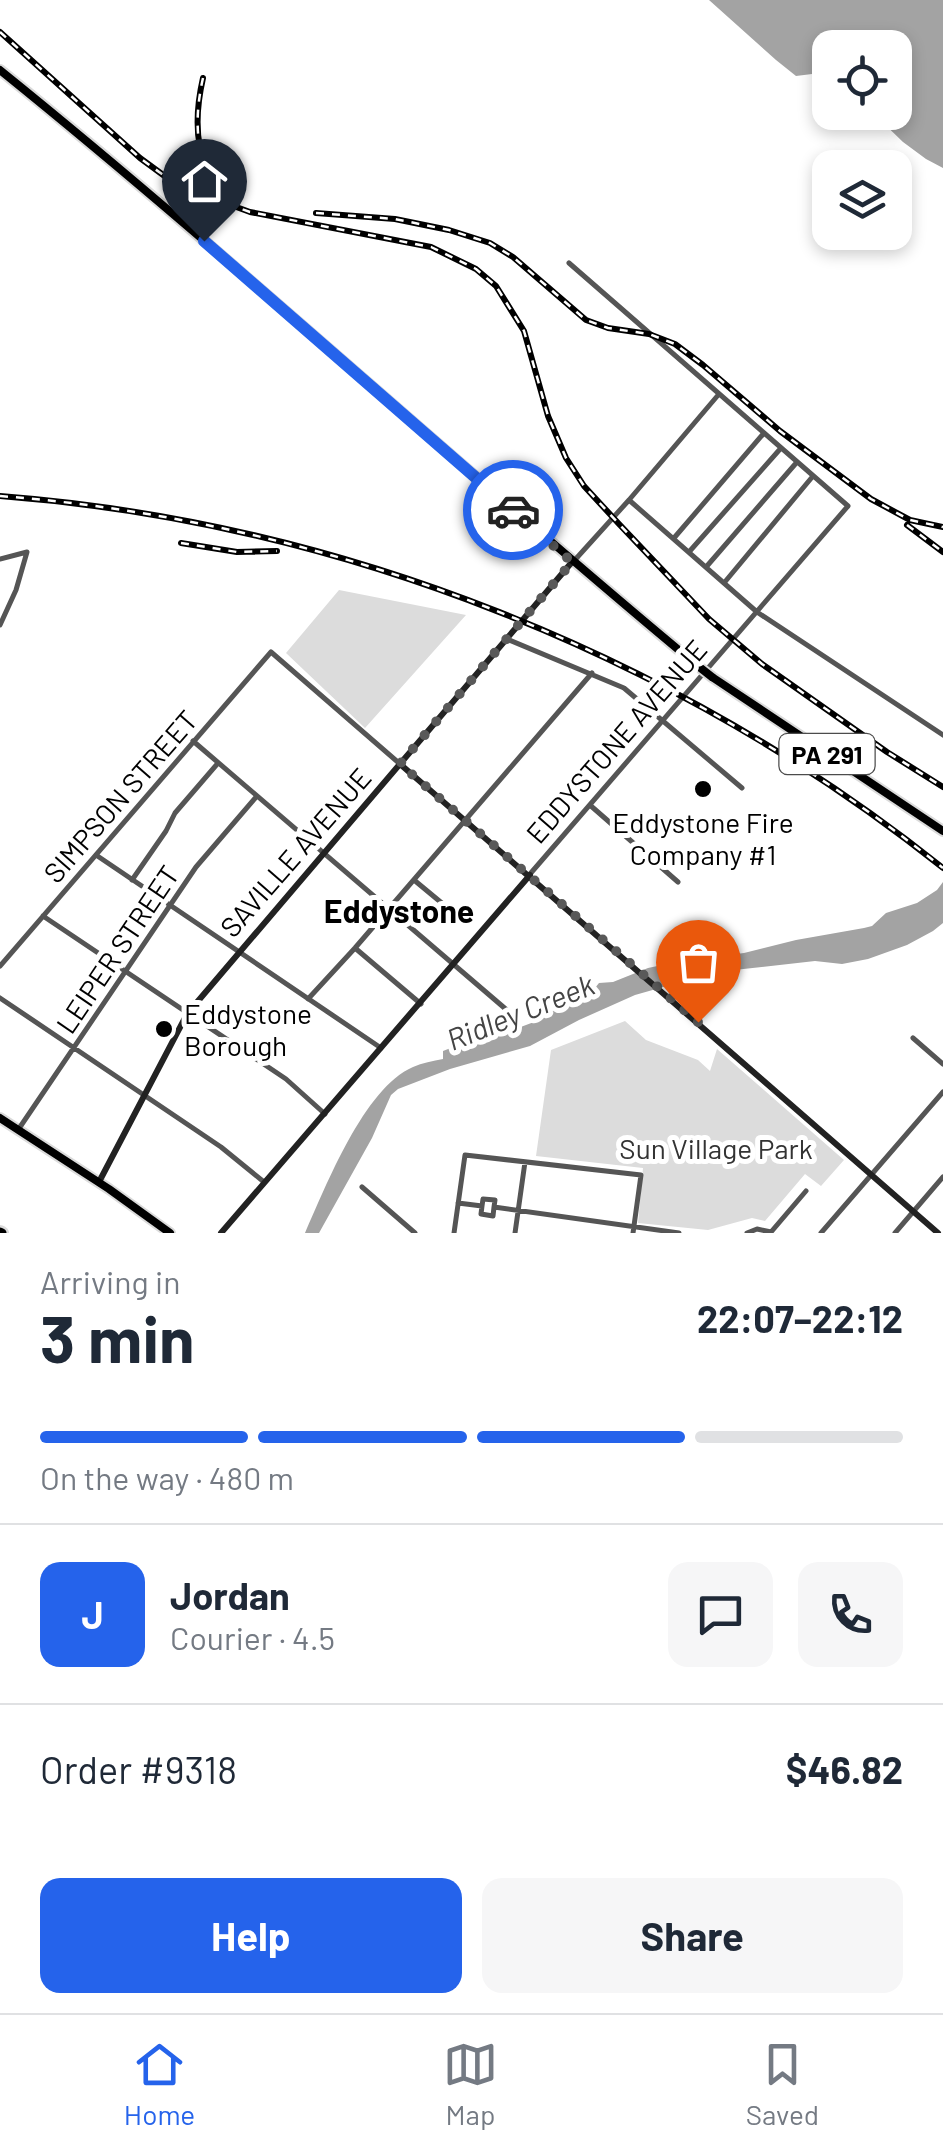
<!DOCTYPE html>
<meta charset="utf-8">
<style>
body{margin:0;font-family:Barlow,sans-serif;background:#f6f6f7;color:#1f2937;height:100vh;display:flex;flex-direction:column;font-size:38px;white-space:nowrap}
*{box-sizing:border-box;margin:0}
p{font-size:32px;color:#747a83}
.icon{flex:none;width:55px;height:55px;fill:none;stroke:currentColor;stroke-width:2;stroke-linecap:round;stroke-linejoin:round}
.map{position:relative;height:1233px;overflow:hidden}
.details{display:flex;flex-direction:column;background:#fff;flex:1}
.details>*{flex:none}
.buttons{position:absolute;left:812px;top:30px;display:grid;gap:20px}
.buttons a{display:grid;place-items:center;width:100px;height:100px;border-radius:20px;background:#fff;box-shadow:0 5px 15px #0003;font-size:50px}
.pin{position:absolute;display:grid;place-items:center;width:85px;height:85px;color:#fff;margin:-102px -42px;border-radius:50% 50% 50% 0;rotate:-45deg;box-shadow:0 0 10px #0007}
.pin .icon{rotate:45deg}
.courier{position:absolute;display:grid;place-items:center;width:100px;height:100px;margin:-50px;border:8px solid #2563eb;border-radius:50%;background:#fff;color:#222;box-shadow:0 2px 12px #0007}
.summary em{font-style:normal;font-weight:700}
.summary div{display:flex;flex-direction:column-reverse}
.summary{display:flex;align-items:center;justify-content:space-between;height:170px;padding:0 40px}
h1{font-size:65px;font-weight:700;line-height:75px}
.bar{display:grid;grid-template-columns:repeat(4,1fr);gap:15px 10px;align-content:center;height:120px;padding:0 40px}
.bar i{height:12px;border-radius:8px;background:#e0e1e3}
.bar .selected{background:#2563eb}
.bar p{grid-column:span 4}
.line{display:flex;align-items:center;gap:25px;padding:0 40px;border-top:2px solid #e0e1e3}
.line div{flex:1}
.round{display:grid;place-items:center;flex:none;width:105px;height:105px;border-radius:20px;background:#f6f6f7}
.primary-button{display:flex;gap:20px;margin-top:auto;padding:20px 40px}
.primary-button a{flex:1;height:115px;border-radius:20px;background:#2563eb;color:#fff;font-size:40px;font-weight:700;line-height:115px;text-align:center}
.primary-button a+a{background:#f6f6f7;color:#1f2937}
.tab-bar{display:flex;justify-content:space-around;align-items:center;height:140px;border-top:2px solid #e0e1e3;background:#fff;font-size:28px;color:#747a83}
.tab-bar a{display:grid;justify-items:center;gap:5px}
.tab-bar .selected{color:#2563eb}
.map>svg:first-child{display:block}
.green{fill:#dcdcdc}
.water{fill:#a3a3a3}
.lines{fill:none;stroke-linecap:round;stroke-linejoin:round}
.primary-casing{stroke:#dbdbdb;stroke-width:12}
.highway-casing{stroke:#dbdbdb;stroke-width:14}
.street{stroke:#555;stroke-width:5}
.secondary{stroke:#222;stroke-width:6}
.primary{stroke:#000;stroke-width:8}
.highway{stroke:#000;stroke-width:9}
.rail-casing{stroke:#000;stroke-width:6}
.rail{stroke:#fff;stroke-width:2.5;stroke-dasharray:8;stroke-linecap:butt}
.primary-bridge-casing{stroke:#dbdbdb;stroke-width:12;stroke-linecap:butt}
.primary-bridge{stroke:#000;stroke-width:8}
.done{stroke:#595959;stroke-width:10;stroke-dasharray:0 18}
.route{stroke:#2563eb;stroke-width:12}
.poi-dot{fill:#000;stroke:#fff;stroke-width:4}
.labels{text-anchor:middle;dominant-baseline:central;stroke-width:10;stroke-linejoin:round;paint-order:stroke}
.shield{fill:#fff;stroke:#4c4c4c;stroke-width:2.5}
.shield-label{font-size:25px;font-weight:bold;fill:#000}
.street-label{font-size:28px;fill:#000;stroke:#fff}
.poi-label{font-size:28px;fill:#000;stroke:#fff}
.park-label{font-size:28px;fill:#333;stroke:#fff}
.water-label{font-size:30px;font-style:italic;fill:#444;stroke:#fff}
.quarter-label{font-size:32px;font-weight:bold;fill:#000;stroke:#fff}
</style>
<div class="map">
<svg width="943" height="1233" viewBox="0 0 943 1233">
<rect width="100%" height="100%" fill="#fff"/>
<!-- green -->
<path class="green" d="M 339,590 L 466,615 L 365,728 L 286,653 Z
M 625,1021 L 646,1040 L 698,1060 L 710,1071 L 717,1049 L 844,1160 L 821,1186 L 805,1174 L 765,1221 L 752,1218 L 708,1230 L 638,1223 L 643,1168 L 536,1156 L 551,1050 Z"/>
<!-- water -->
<path class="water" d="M 709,0 L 943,0 L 943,168 L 926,159 L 903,142 L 873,113 L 895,112 L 895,48 L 830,48 L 830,79 L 812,74 L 796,76 L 776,60 Z
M 943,882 L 943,923 L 933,931 L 907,945 L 868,959 L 842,964 L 815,961 L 716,972 L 635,995 L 579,1020 L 530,1046 L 450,1069 L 398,1089 L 391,1095 L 372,1138 L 319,1233 L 305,1233 C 326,1186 364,1088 413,1067 C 422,1063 433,1061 443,1059 L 443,1051 L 466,1042 L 483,1041 L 534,1022 L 587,990 L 592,987 L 595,988 L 599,983 L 613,982 L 648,968 L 681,961 L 744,953 L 796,940 L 864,928 L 872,926 L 886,913 L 917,903 L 937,890 Z"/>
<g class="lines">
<defs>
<path id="primary" d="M 0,70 C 238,262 462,471 698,666
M 712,677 L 943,831
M 0,1118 L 109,1189 L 170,1233"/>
<path id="highway" d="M 0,1232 L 2,1233"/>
</defs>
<!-- primary casing -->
<use href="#primary" class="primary-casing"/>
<!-- highway casing -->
<use href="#highway" class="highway-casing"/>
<!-- street -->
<path class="street" d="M 629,500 L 757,612 L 943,735
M 674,538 L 764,433
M 689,552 L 781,448
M 0,559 L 27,552 L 16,590 L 0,625
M 573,562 L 629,500 L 719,394
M 707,566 L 797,462
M 724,583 L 813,476
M 507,639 L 624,688 L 742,788
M 193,741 L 508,1011
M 591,806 L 678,882
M 96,855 L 381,1048
M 530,874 L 848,506 L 569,263
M 132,880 L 166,831 L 175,813 L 218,763
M 414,880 L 449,909
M 43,916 L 286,1079 L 325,1114
M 355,948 L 421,1004
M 0,966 L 271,652 L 400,764
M 0,998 L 221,1147 L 264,1182
M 308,999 L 355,948 L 592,673
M 913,1038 L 943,1064
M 18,1130 L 196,867 L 257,796
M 362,1187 L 415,1233
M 458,1203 L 482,1206
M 482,1206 L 481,1214 L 493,1216 L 494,1207
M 482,1206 L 483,1199 L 495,1200 L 494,1207
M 494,1207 L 679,1233
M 454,1233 L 465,1155 L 641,1175 L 633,1233
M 515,1233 L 525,1162
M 747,1233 L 757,1229 L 771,1232 L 806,1191
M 821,1233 L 943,1092
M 895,1233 L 943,1177"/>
<!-- secondary -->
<path class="secondary" d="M 400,764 L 938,1233
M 99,1182 L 187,1014 L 572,562
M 221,1233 L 530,875"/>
<!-- primary -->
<use href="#primary" class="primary"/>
<!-- highway -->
<use href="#highway" class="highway"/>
<defs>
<path id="rail" d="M 0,32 L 140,158 L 170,180 L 187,189 L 250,212 L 431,247 L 476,269 L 496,286 L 524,331 L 548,416 L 566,458 L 584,486 L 619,524 L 709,619 L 762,664 L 887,752 L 943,787
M 203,78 C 193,122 193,177 238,201
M 316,213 L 395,219 L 449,230 L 490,243 L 513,257 L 586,320 L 608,328 L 649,334 L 675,344 L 703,365 L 780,431 L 871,499 L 910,520 L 943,527
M 0,496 C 340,522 676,655 943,868
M 907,525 L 943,552
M 181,543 L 237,552 L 277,551"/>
</defs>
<!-- rail casing -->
<use href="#rail" class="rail-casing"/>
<!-- rail -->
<use href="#rail" class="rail"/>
<defs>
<path id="primary-bridge" d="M 698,666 L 712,677"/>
</defs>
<!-- primary-bridge casing -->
<use href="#primary-bridge" class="primary-bridge-casing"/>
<!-- primary-bridge -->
<use href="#primary-bridge" class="primary-bridge"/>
</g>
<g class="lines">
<!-- done -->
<path class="done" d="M 513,510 L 572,562 L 400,764 L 698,1022"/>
<!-- route -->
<path class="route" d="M 204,241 L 513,510"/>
</g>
<!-- markers -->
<g class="poi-dot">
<circle cx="703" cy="789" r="10"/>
<circle cx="164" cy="1029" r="10"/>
</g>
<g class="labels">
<!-- shield labels -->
<rect class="shield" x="779.5" y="734" width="95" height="40" rx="8"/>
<g class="shield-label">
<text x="827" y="754">PA 291</text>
</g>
<!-- street labels -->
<g class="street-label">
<text transform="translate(616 741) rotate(-49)">EDDYSTONE AVENUE</text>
<text transform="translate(120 796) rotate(-49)">SIMPSON STREET</text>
<text transform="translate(295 852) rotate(-49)">SAVILLE AVENUE</text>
<text transform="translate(117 949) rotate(-56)">LEIPER STREET</text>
</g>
<!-- poi labels -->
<g class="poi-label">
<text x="703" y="822">Eddystone Fire<tspan x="703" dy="32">Company #1</tspan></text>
<text x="184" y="1013" text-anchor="start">Eddystone<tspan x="184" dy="32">Borough</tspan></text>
</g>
<!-- park labels -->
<g class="park-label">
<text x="716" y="1148">Sun Village Park</text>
</g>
<!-- water labels -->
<g class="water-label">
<text transform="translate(520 1011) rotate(-22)">Ridley Creek</text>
</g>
<!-- quarter labels -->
<g class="quarter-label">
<text x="399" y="910">Eddystone</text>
</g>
</g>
</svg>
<div class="buttons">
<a><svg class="icon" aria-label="locate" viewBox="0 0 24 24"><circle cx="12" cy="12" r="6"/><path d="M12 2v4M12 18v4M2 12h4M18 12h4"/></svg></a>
<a><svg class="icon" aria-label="layers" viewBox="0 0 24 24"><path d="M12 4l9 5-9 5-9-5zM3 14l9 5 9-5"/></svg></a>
</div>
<div class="pin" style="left:698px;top:1022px;background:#ea580c"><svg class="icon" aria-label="bag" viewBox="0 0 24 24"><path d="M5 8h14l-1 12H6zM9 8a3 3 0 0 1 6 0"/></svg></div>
<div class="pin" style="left:204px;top:241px;background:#1f2937"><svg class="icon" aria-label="home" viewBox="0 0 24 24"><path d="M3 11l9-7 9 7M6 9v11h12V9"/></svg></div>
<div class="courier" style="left:513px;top:510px"><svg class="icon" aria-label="car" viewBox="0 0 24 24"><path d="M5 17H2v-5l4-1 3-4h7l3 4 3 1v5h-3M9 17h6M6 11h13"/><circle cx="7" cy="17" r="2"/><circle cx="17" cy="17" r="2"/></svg></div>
</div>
<section class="details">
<div class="summary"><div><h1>3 min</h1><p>Arriving in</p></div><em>22:07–22:12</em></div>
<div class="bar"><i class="selected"></i><i class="selected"></i><i class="selected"></i><i></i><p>On the way · 480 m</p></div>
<div class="line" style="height:180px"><b class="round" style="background:#2563eb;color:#fff">J</b><div><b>Jordan</b><p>Courier · 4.5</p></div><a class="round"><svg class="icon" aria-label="chat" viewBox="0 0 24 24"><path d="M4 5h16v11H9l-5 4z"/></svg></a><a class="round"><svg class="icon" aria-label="phone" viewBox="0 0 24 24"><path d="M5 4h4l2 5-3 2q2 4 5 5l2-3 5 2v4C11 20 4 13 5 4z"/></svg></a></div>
<div class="line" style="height:130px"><div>Order #9318</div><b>$46.82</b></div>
<div class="primary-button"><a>Help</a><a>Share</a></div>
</section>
<nav class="tab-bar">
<a class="selected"><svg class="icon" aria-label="home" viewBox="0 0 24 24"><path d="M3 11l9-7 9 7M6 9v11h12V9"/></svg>Home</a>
<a><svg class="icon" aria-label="map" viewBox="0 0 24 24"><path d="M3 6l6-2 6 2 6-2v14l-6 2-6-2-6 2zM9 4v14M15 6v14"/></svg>Map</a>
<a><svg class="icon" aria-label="saved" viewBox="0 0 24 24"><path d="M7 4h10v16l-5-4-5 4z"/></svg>Saved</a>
</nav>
